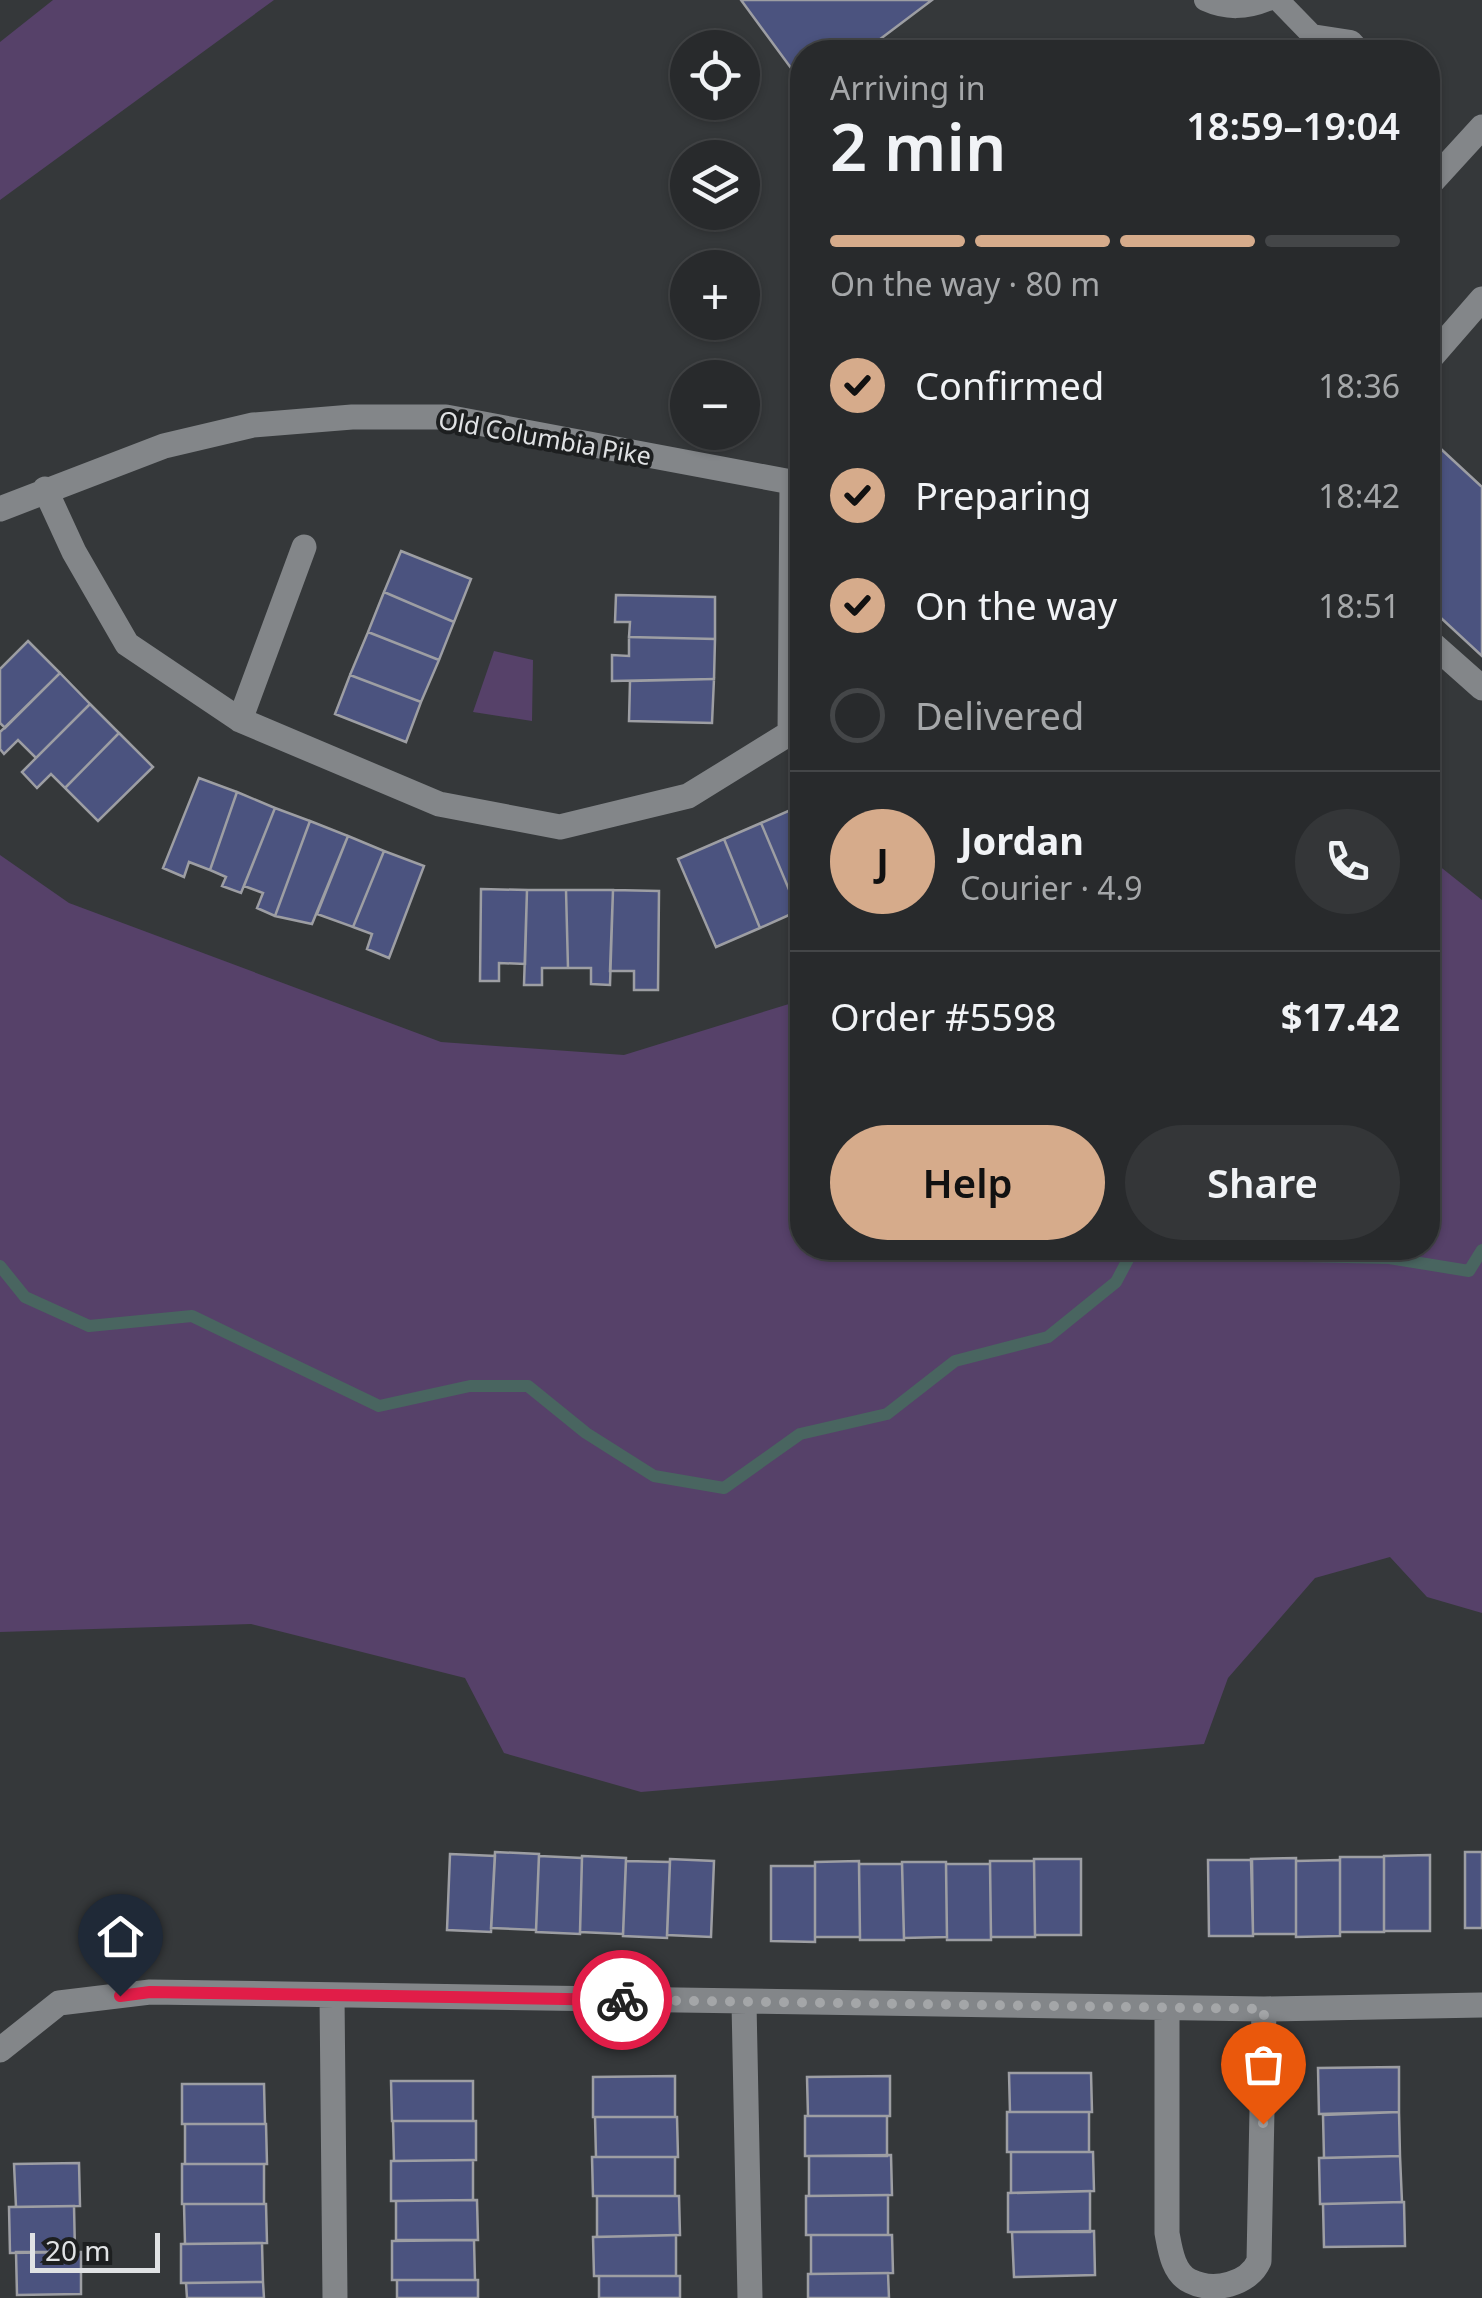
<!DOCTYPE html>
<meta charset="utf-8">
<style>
body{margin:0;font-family:"Noto Sans",sans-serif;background:#343638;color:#f1f3f6;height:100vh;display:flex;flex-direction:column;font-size:38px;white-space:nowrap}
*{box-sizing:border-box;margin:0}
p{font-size:32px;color:#a5a7a9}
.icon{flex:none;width:55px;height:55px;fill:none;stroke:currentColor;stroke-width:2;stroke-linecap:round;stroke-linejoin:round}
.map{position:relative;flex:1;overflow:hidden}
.drawer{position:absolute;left:790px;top:40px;width:650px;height:1220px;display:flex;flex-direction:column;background:#282a2c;border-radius:40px;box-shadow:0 2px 8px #0004,0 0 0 2px #444648}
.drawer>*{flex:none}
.fabs{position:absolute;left:670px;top:30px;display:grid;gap:20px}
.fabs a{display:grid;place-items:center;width:90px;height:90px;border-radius:50%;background:#282a2c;box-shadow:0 2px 8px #0004,0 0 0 2px #444648;font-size:50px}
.scale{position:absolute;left:30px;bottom:25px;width:130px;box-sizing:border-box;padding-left:10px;border:5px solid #e0e2e4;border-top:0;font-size:28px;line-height:35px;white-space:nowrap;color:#e0e2e4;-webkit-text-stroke:8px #1d1f20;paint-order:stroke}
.pin{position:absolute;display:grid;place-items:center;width:85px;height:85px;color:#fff;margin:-102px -42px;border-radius:50% 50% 50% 0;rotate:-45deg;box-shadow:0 0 10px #0007}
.pin .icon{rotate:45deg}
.courier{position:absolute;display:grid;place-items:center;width:100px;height:100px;margin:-50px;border:8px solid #e11d48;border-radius:50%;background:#fff;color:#222;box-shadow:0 2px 12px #0007}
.summary em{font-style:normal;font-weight:600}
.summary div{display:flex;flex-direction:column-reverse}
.summary{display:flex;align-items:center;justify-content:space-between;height:170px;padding:0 40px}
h1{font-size:65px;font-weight:600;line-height:75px}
.bar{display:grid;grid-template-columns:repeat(4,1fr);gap:15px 10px;align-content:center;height:120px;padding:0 40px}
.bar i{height:12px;border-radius:8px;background:#444648}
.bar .selected{background:#d6ab8b}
.bar p{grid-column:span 4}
.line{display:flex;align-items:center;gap:25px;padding:0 40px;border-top:2px solid #444648}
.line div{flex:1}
.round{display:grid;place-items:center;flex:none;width:105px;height:105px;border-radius:52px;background:#343638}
ol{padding:0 40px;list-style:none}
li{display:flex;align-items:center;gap:30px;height:110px}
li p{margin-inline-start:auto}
li .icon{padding:10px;border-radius:50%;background:#d6ab8b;color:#111;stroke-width:4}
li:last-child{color:#a5a7a9}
li i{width:55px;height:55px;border:5px solid #444648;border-radius:50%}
.cta{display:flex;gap:20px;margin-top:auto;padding:20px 40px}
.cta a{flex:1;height:115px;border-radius:60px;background:#d6ab8b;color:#111;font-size:40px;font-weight:600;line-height:115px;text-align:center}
.cta a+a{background:#343638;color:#f1f3f6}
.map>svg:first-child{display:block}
.green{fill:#564169}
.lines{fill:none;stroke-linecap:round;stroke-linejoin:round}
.stream{stroke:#496560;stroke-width:12}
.building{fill:#4b537f;stroke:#9d9ea3;stroke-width:2.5}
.service{stroke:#838689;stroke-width:22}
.minor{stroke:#838689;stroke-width:25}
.done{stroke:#a4a6a8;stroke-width:10;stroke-dasharray:0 18}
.route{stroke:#e11d48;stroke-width:12}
.labels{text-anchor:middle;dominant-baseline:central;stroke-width:8;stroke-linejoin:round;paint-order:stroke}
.street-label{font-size:25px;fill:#e0e2e4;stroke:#1d1f20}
</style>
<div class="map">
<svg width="1482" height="2298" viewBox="0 0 1482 2298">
<rect width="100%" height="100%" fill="#35383a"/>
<!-- green -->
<path class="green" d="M 53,0 L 274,0 L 0,200 L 0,42 Z
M 494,651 L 533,660 L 532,721 L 473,712 Z
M 0,855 L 69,903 L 441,1042 L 624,1055 L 802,1000 L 802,1248 L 1428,1248 L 1428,857 L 1482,900 L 1482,1613 L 1427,1597 L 1390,1557 L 1315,1578 L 1228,1678 L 1204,1744 L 641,1792 L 504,1753 L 465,1678 L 251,1624 L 0,1632 Z"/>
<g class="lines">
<!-- stream -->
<path class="stream" d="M 1226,1248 L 1303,1256 L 1389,1258 L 1469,1271 L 1482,1250
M 0,1266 L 25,1297 L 89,1326 L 192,1316 L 379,1406 L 470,1386 L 528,1386 L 586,1433 L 654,1476 L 724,1488 L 800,1434 L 887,1414 L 955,1361 L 1048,1337 L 1116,1282 L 1134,1248"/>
</g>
<!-- building -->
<path class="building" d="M 741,0 L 932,0 L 863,52 L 802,52 L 802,83 Z
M 1428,437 L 1482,487 L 1482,656 L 1428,606 Z
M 401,551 L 471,579 L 454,622 L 384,592 Z
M 384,592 L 454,622 L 439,660 L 368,632 Z
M 616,595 L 715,597 L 715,639 L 629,637 L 630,622 L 615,622 Z
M 368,632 L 439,660 L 421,702 L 350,675 Z
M 629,637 L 715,639 L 714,679 L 612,681 L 612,655 L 629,656 Z
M 28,641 L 60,673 L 5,728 L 0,723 L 0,669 Z
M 60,673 L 90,704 L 36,758 L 18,740 L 4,754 L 0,749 L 0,732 Z
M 350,675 L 421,702 L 406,742 L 335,714 Z
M 714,679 L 712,723 L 629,721 L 630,681 Z
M 90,704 L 119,733 L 65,788 L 51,774 L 37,788 L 22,772 Z
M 119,733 L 153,767 L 98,821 L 65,788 Z
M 199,778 L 237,792 L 210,870 L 189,862 L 184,877 L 163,868 Z
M 237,792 L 275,808 L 241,893 L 222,886 L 226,877 L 210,870 Z
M 802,805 L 802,909 L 798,911 L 761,823 Z
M 275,808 L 310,821 L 275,916 L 257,908 L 263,893 L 244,886 Z
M 310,821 L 348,836 L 312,924 L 275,916 Z
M 761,823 L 798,911 L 760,928 L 724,839 Z
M 348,836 L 384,851 L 353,927 L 317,914 Z
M 724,839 L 760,928 L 716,947 L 678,859 Z
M 384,851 L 424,866 L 389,958 L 367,949 L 372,934 L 353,927 Z
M 481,889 L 527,890 L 525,964 L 499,963 L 499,981 L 480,981 Z
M 527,890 L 566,890 L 568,968 L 542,968 L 542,985 L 524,985 Z
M 566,890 L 613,890 L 610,985 L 591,984 L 591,968 L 568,968 Z
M 613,890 L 659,891 L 658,990 L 634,990 L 634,971 L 610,971 Z
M 495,1852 L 539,1854 L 536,1930 L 491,1928 Z
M 1465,1852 L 1482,1852 L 1482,1928 L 1465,1928 Z
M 450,1854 L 495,1856 L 491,1932 L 447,1930 Z
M 1430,1855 L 1430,1931 L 1384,1931 L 1384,1856 Z
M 539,1856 L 582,1858 L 580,1934 L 536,1932 Z
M 582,1856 L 626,1858 L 623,1934 L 580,1932 Z
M 1340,1857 L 1384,1857 L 1384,1932 L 1340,1932 Z
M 1296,1858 L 1296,1934 L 1253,1934 L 1251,1859 Z
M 670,1859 L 714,1861 L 711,1937 L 667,1935 Z
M 1034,1859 L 1081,1859 L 1081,1935 L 1035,1935 Z
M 1208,1860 L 1252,1860 L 1253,1936 L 1209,1936 Z
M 1340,1860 L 1340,1936 L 1296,1937 L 1296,1861 Z
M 626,1861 L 670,1862 L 667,1938 L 623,1936 Z
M 859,1861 L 860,1937 L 815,1937 L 815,1862 Z
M 990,1861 L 1034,1861 L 1035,1937 L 991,1937 Z
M 902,1862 L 946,1862 L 947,1937 L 904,1938 Z
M 859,1864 L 902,1864 L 904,1940 L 860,1940 Z
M 946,1864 L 990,1864 L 991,1940 L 947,1940 Z
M 771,1866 L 815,1866 L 815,1942 L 771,1941 Z
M 1399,2067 L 1399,2112 L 1319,2114 L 1318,2068 Z
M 1009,2073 L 1091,2073 L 1092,2112 L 1010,2112 Z
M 675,2076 L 675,2117 L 593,2117 L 593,2077 Z
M 890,2076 L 890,2116 L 808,2116 L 807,2077 Z
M 391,2081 L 473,2081 L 473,2121 L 392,2121 Z
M 182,2084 L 264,2084 L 265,2124 L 182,2124 Z
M 1007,2112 L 1089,2112 L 1089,2152 L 1007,2152 Z
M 1399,2112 L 1400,2156 L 1324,2158 L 1323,2115 Z
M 805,2116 L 887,2116 L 887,2156 L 805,2156 Z
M 595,2117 L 677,2117 L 678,2157 L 596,2157 Z
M 393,2121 L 476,2121 L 476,2160 L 394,2161 Z
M 185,2124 L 266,2124 L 267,2164 L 185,2164 Z
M 1011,2152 L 1093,2152 L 1094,2191 L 1011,2193 Z
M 891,2155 L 892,2195 L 809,2196 L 809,2156 Z
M 1400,2156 L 1402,2202 L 1320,2204 L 1319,2158 Z
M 592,2157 L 675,2157 L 675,2196 L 593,2196 Z
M 473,2160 L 473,2200 L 391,2201 L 391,2161 Z
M 79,2163 L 80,2206 L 16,2207 L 14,2164 Z
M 182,2164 L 264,2164 L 264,2204 L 182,2204 Z
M 1090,2191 L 1090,2232 L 1008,2232 L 1008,2193 Z
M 888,2195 L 888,2235 L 806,2235 L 806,2196 Z
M 597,2196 L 679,2196 L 680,2235 L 597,2237 Z
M 477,2200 L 478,2240 L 396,2240 L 396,2201 Z
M 1404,2202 L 1405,2246 L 1324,2247 L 1323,2204 Z
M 184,2204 L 266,2204 L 267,2243 L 185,2244 Z
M 74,2206 L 75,2252 L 10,2253 L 9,2207 Z
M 1094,2231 L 1095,2275 L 1014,2277 L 1012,2232 Z
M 676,2235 L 676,2276 L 594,2276 L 593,2237 Z
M 811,2235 L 892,2235 L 893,2273 L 811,2274 Z
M 474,2240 L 475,2280 L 392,2280 L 392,2241 Z
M 262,2243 L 263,2282 L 181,2283 L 181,2244 Z
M 16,2252 L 81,2252 L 81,2294 L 17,2295 Z
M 888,2273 L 889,2298 L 808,2298 L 808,2274 Z
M 599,2276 L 680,2276 L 680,2298 L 599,2298 Z
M 397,2280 L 478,2280 L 478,2298 L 397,2298 Z
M 263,2282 L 264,2298 L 187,2298 L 186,2283 Z"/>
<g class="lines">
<!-- service -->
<path class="service" d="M 1205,0 C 1227,10 1246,9 1268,0
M 1278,0 L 1312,35 L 1351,41 L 1361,52
M 1428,154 L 1442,171"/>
<!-- minor -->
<path class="minor" d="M 1428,186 L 1482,127
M 1428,361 L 1482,299
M 45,489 L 74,552 L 127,644 L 240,720 L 439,804 L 560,827 L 688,796 L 790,733 L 792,483
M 0,509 L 164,446 L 253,425 L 352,417 L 446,417 L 802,484
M 1428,640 L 1482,688
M 240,720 L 304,547
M 332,1995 L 335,2298
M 744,2003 L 750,2298
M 1167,2008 L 1167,2233 C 1170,2249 1173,2273 1190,2281 C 1214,2293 1249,2284 1259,2261 L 1264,2009
M 0,2050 L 59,2003 L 150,1992 L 1264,2009 L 1482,2005"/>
</g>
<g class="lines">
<!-- done -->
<path class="done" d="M 622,2000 L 1264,2009 L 1263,2124"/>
<!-- route -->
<path class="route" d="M 120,1996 L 150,1992 L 622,2000"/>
</g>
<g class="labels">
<!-- street labels -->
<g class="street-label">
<text transform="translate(545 437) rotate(10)">Old Columbia Pike</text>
</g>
</g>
</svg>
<div class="fabs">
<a><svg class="icon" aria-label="locate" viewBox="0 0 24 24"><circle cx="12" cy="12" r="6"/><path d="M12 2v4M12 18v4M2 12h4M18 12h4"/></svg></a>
<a><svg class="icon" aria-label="layers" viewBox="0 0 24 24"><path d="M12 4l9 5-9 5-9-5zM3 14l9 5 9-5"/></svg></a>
<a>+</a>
<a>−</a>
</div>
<div class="scale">20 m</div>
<div class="pin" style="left:1263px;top:2124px;background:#ea580c"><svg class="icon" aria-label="bag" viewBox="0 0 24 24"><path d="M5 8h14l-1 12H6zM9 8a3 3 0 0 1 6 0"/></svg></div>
<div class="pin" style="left:120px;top:1996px;background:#1f2937"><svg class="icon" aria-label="home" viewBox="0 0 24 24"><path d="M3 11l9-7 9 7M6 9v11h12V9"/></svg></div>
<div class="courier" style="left:622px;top:2000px"><svg class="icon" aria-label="bike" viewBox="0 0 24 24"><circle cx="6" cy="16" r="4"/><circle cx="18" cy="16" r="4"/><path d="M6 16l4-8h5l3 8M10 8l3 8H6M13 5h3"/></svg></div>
<section class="drawer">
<div class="summary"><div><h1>2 min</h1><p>Arriving in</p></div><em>18:59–19:04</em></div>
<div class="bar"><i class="selected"></i><i class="selected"></i><i class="selected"></i><i></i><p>On the way · 80 m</p></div>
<ol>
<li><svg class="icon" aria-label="check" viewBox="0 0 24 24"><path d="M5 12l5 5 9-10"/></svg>Confirmed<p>18:36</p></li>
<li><svg class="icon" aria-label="check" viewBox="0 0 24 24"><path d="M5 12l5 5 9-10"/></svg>Preparing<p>18:42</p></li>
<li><svg class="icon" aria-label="check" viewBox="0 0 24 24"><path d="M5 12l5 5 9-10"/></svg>On the way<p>18:51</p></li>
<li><i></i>Delivered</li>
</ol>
<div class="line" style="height:180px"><b class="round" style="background:#d6ab8b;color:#111">J</b><div><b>Jordan</b><p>Courier · 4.9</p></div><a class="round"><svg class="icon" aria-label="phone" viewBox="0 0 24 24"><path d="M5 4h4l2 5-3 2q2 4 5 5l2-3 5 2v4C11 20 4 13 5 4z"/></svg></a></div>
<div class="line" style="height:130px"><div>Order #5598</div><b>$17.42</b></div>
<div class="cta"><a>Help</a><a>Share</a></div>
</section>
</div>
